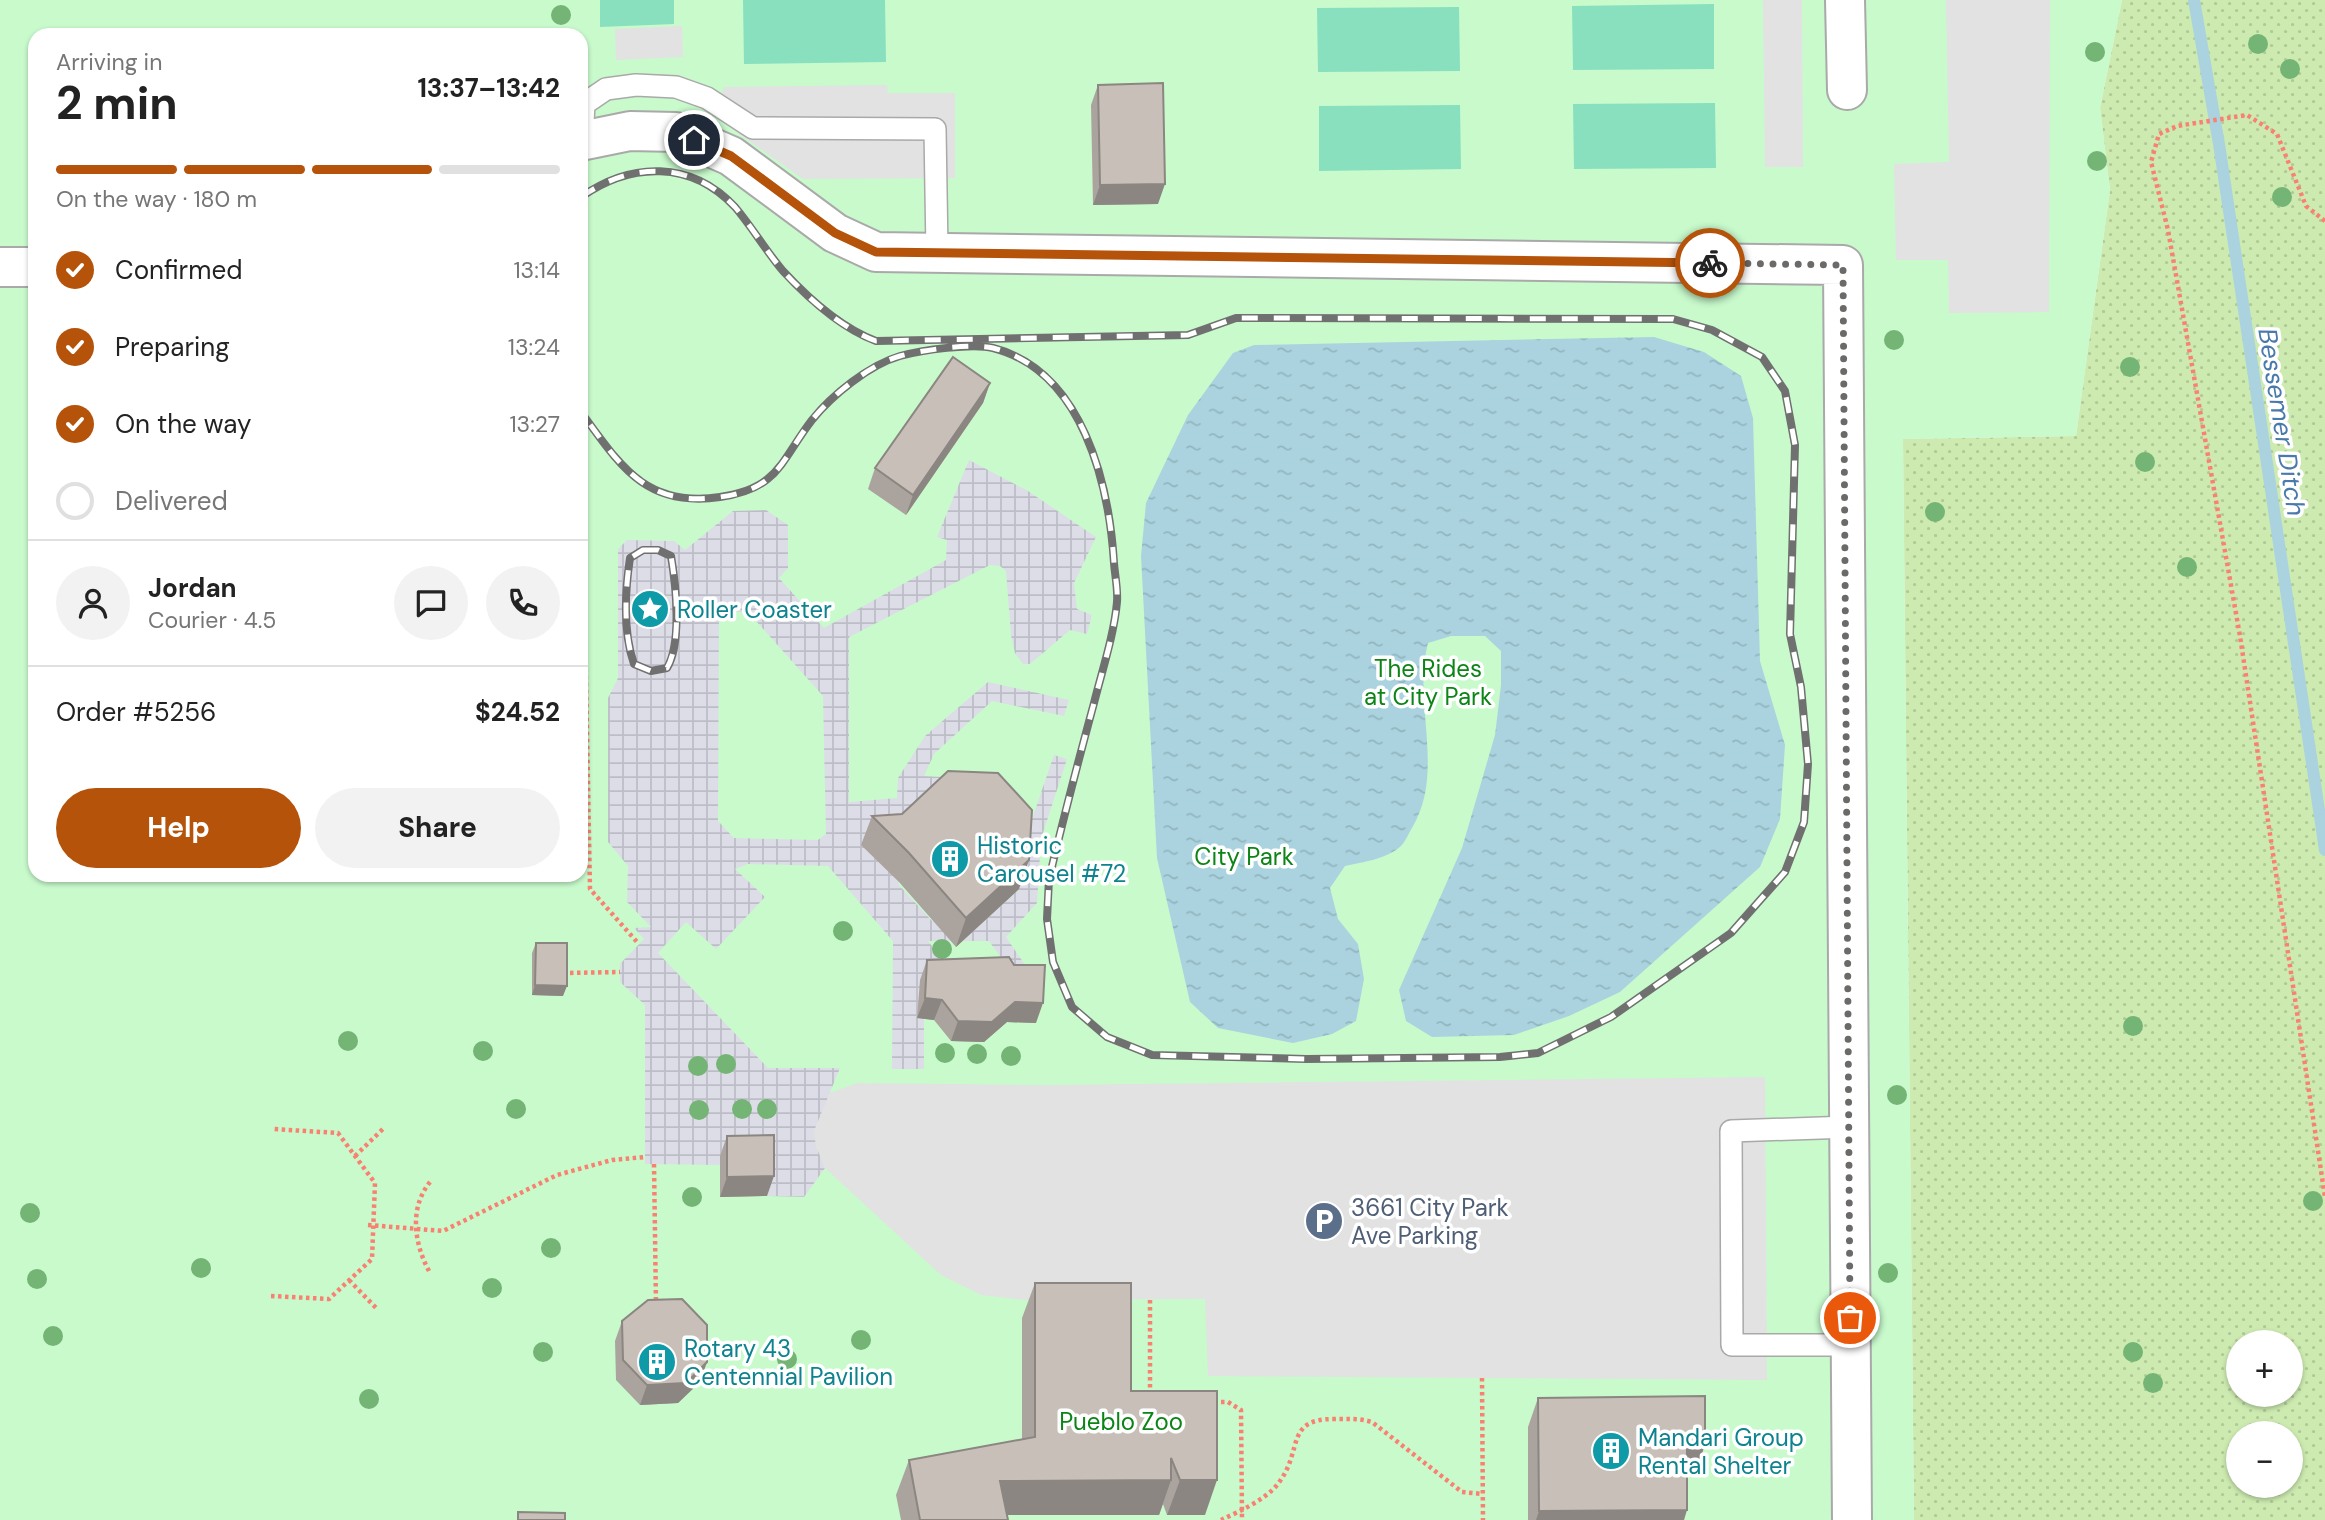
<!DOCTYPE html>
<meta charset="utf-8">
<style>
body{margin:0;font-family:"DM Sans",sans-serif;background:#f2f2f2;color:#222;height:100vh;display:flex;flex-direction:column;font-size:26px;white-space:nowrap}
*{box-sizing:border-box;margin:0}
p{font-size:23px;color:#767676}
.icon{flex:none;width:38px;height:38px;fill:none;stroke:currentColor;stroke-width:2;stroke-linecap:round;stroke-linejoin:round}
.map{position:relative;flex:1;overflow:hidden}
.side{position:absolute;left:28px;top:28px;width:560px;height:854px;display:flex;flex-direction:column;background:#fff;border-radius:21px;box-shadow:0 2px 5px #0004}
.side>*{flex:none}
.fabs{position:absolute;left:2226px;top:1330px;display:grid;gap:14px}
.fabs a{display:grid;place-items:center;width:77px;height:77px;border-radius:50%;background:#fff;box-shadow:0 2px 5px #0004;font-size:35px}
.pin{position:absolute;display:grid;place-items:center;width:60px;height:60px;color:#fff;margin:-30px;border:4px solid #fff;border-radius:50%;box-shadow:0 2px 7px #0007}
.courier{position:absolute;display:grid;place-items:center;width:70px;height:70px;margin:-35px;border:5px solid #b45309;border-radius:50%;background:#fff;color:#222;box-shadow:0 2px 9px #0007}
.head em{font-style:normal;font-weight:700}
.head div{display:flex;flex-direction:column-reverse}
.head{display:flex;align-items:center;justify-content:space-between;height:119px;padding:0 28px}
h1{font-size:46px;font-weight:700;line-height:52px}
.bar{display:grid;grid-template-columns:repeat(4,1fr);gap:10px 7px;align-content:center;height:84px;padding:0 28px}
.bar i{height:9px;border-radius:5px;background:#e0e0e0}
.bar .selected{background:#b45309}
.bar p{grid-column:span 4}
.line{display:flex;align-items:center;gap:18px;padding:0 28px;border-top:2px solid #e0e0e0}
.line div{flex:1}
.round{display:grid;place-items:center;flex:none;width:74px;height:74px;border-radius:37px;background:#f2f2f2}
ol{padding:0 28px;list-style:none}
li{display:flex;align-items:center;gap:21px;height:77px}
li p{margin-inline-start:auto}
li .icon{padding:7px;border-radius:50%;background:#b45309;color:#fff;stroke-width:4}
li:last-child{color:#767676}
li i{width:38px;height:38px;border:4px solid #e0e0e0;border-radius:50%}
.cta{display:flex;gap:14px;margin-top:auto;padding:14px 28px}
.cta a{flex:1;height:80px;border-radius:42px;background:#b45309;color:#fff;font-size:28px;font-weight:700;line-height:80px;text-align:center}
.cta a+a{background:#f2f2f2;color:#222}
.map>svg:first-child{display:block}
.grass{fill:url(#grass-dots);fill-rule:evenodd}
.park{fill:#c8facc;fill-rule:evenodd}
.pitch{fill:#88e0be}
.parking{fill:#e2e2e2}
.plaza{fill:url(#plaza-grid);fill-rule:evenodd}
.water{fill:url(#water-ripples)}
.lines{fill:none;stroke-linecap:round;stroke-linejoin:round}
.stream{stroke:#aad3df;stroke-width:12}
.service-casing{stroke:#a9a9a9;stroke-width:24}
.minor-casing{stroke:#a9a9a9;stroke-width:42}
.path{stroke:#fa8072;stroke-width:4.5;stroke-dasharray:3.5 3.5;stroke-linecap:butt}
.service{stroke:#fff;stroke-width:21}
.minor{stroke:#fff;stroke-width:38}
.rail-casing{stroke:#707070;stroke-width:8}
.rail{stroke:#fff;stroke-width:5;stroke-dasharray:16;stroke-linecap:butt}
.tree{fill:#74b475}
.wall{fill:#aba49e}
.shaded-wall{fill:#8b8681}
.building{fill:#c7bfb8;stroke:#8b8681;stroke-width:2}
.done{stroke:#6b6a68;stroke-width:7;stroke-dasharray:0 12.6}
.route{stroke:#b45309;stroke-width:9}
.labels{text-anchor:middle;dominant-baseline:central;stroke-width:7;stroke-linejoin:round;paint-order:stroke}
.culture-label{font-size:24px;fill:#0d838f;stroke:#fff;text-anchor:start}
.park-label{font-size:24px;fill:#0c8416;stroke:#fff}
.service-label{font-size:24px;fill:#4e5e75;stroke:#fff;text-anchor:start}
.water-label{font-size:26px;font-style:italic;fill:#4a7aab;stroke:#fff}
</style>
<div class="map">
<svg width="2325" height="1520" viewBox="0 0 2325 1520">
<defs>
<pattern id="grass-dots" width="8" height="8" patternUnits="userSpaceOnUse" patternTransform="scale(1.75)"><rect width="8" height="8" fill="#cdebb0"/><path d="M2 2h.1M6 6h.1" fill="none" stroke="#b0c997" stroke-width="1.8" stroke-linecap="round"/></pattern>
<pattern id="plaza-grid" width="8" height="8" patternUnits="userSpaceOnUse" patternTransform="scale(1.75)"><rect width="8" height="8" fill="#dddde8"/><path d="M0 4h8M4 0v8" fill="none" stroke="#bdbdc7"/></pattern>
<pattern id="water-ripples" width="26" height="14" patternUnits="userSpaceOnUse" patternTransform="scale(1.75)"><rect width="26" height="14" fill="#aad3df"/><path d="M2 4q2-2 4 0t4 0M15 11q2-2 4 0t4 0" fill="none" stroke="#92b5bf"/></pattern>
</defs>
<rect width="100%" height="100%" fill="#f2efe9"/>
<!-- grass -->
<path class="grass" d="M 2122,0 L 2325,0 L 2325,1520 L 1914,1520 L 1903,439 L 2076,436 L 2110,190 L 2100,108 ZM 2238,1342 L 2291,1342 L 2291,1395 L 2238,1395 ZM 2238,1433 L 2291,1433 L 2291,1486 L 2238,1486 Z"/>
<!-- park -->
<path class="park" d="M 0,0 L 2122,0 L 2100,108 L 2110,190 L 2076,436 L 1903,439 L 1914,1520 L 0,1520 ZM 35,35 L 581,35 L 581,875 L 35,875 Z"/>
<!-- pitch -->
<path class="pitch" d="M 600,0 L 674,0 L 674,24 L 600,27 Z
M 743,0 L 885,0 L 886,62 L 744,64 Z
M 1714,4 L 1714,69 L 1573,70 L 1572,6 Z
M 1459,7 L 1460,71 L 1318,72 L 1317,8 Z
M 1715,103 L 1716,168 L 1574,169 L 1573,104 Z
M 1460,105 L 1461,169 L 1319,171 L 1319,106 Z"/>
<!-- parking -->
<path class="parking" d="M 1763,0 L 1802,0 L 1803,167 L 1765,167 Z
M 1946,0 L 2050,0 L 2049,312 L 1949,313 L 1948,260 L 1896,260 L 1894,164 L 1949,162 Z
M 682,26 L 683,57 L 616,60 L 615,29 Z
M 887,85 L 888,93 L 955,93 L 955,178 L 803,179 L 714,116 L 724,87 Z
M 1765,1077 L 1767,1380 L 1208,1376 L 1205,1299 L 1025,1300 L 981,1295 L 941,1275 L 825,1168 L 816,1146 L 814,1131 L 827,1094 L 857,1083 L 1048,1085 Z"/>
<!-- plaza -->
<path class="plaza" d="M 969,460 L 1028,491 L 1096,537 L 1074,583 L 1077,609 L 1092,615 L 1087,634 L 1070,630 L 1030,664 L 1023,664 L 1015,653 L 1011,635 L 1006,571 L 1000,566 L 990,565 L 849,637 L 849,802 L 897,798 L 898,778 L 925,736 L 988,682 L 1069,700 L 1064,716 L 992,701 L 934,754 L 924,776 L 997,780 L 1032,819 L 1054,755 L 1067,759 L 1041,839 L 1037,903 L 1006,937 L 1035,980 L 1021,985 L 989,941 L 928,941 L 948,966 L 917,1018 L 924,1019 L 924,1069 L 892,1069 L 893,941 L 828,866 L 748,864 L 735,869 L 765,897 L 716,949 L 686,922 L 658,953 L 768,1068 L 840,1068 L 814,1131 L 816,1146 L 825,1168 L 804,1197 L 767,1196 L 767,1156 L 720,1157 L 720,1165 L 645,1164 L 645,1005 L 620,982 L 620,964 L 644,939 L 634,928 L 651,927 L 627,902 L 628,866 L 608,842 L 608,698 L 618,678 L 618,549 L 627,540 L 674,541 L 685,550 L 733,511 L 766,510 L 788,525 L 788,568 L 779,578 L 824,628 L 946,560 L 947,540 L 937,537 ZM 719,612 L 748,612 L 823,696 L 826,834 L 818,840 L 734,838 L 718,821 ZM 898,872 L 1019,889 L 982,923 L 932,921 L 899,885 Z"/>
<!-- water -->
<path class="water" d="M 1654,337 L 1704,352 L 1741,376 L 1753,418 L 1760,661 L 1785,745 L 1780,819 L 1760,867 L 1620,992 L 1569,1016 L 1514,1035 L 1432,1037 L 1406,1021 L 1399,990 L 1462,848 L 1495,735 L 1501,685 L 1501,651 L 1485,636 L 1451,636 L 1428,643 C 1412,703 1446,771 1412,828 C 1409,833 1405,842 1401,846 C 1387,859 1363,862 1345,866 L 1330,888 L 1338,919 L 1358,944 L 1364,979 L 1356,1021 L 1332,1034 L 1293,1043 L 1218,1028 L 1190,1002 L 1157,858 L 1141,556 L 1146,503 L 1188,415 L 1233,353 L 1254,345 Z"/>
<g class="lines">
<!-- stream -->
<path class="stream" d="M 2194,0 L 2219,144 L 2325,850"/>
<defs>
<path id="service" d="M 582,140 L 584,104 L 606,89 L 636,85 L 676,87 L 707,98 L 753,128 L 935,129 L 937,252
M 1849,1127 L 1731,1131 L 1732,1345 L 1850,1345"/>
<path id="minor" d="M 1845,0 L 1847,90
M 581,141 L 630,131 L 676,132 L 731,156 L 835,233 L 876,252 L 1843,265 L 1852,1520
M 0,267 L 35,267"/>
</defs>
<!-- service casing -->
<use href="#service" class="service-casing"/>
<!-- minor casing -->
<use href="#minor" class="minor-casing"/>
<!-- path -->
<path class="path" d="M 2325,221 L 2306,206 L 2277,134 L 2247,115 L 2177,126 L 2159,134 L 2151,162 L 2168,230 L 2240,636 L 2325,1197
M 581,621 L 585,627 L 590,889 L 638,943
M 563,973 L 620,972
M 355,1156 L 385,1127
M 654,1164 L 656,1305
M 368,1225 L 443,1231 L 557,1175 L 612,1160 L 645,1157
M 429,1271 C 414,1243 409,1208 430,1182
M 349,1280 L 378,1310
M 271,1296 L 329,1299 L 372,1259 L 375,1183 L 338,1133 L 273,1129
M 1150,1300 L 1150,1397
M 1482,1378 L 1483,1520
M 1214,1402 L 1228,1402 L 1241,1410 L 1242,1520
M 1221,1520 C 1240,1511 1268,1499 1280,1481 C 1303,1449 1285,1419 1334,1419 C 1347,1419 1359,1418 1372,1422 L 1462,1492 L 1483,1494"/>
<!-- service -->
<use href="#service" class="service"/>
<!-- minor -->
<use href="#minor" class="minor"/>
<defs>
<path id="rail" d="M 581,197 C 631,162 691,160 735,207 C 752,227 766,251 783,271 C 809,299 841,328 876,341 L 1188,335 L 1236,318 L 1673,319 L 1712,330 L 1762,357 L 1785,391 L 1795,445 L 1790,634 L 1801,687 L 1808,764 L 1804,822 L 1785,872 L 1731,933 L 1611,1017 L 1538,1053 L 1500,1057 L 1306,1059 L 1152,1055 L 1107,1037 L 1072,1007 L 1053,962 L 1047,919 L 1049,879 C 1063,820 1078,762 1094,703 C 1102,671 1114,635 1117,602 C 1118,589 1115,576 1114,563 C 1109,484 1083,371 993,348 C 972,343 922,350 900,356 C 869,365 832,395 812,420 C 781,460 779,489 720,497 C 645,508 620,465 581,412
M 643,550 L 658,550 L 671,556 C 676,585 682,643 667,668 L 651,671 L 634,664 C 623,632 625,591 630,558 Z"/>
</defs>
<!-- rail casing -->
<use href="#rail" class="rail-casing"/>
<!-- rail -->
<use href="#rail" class="rail"/>
</g>
<!-- trees -->
<g class="tree">
<circle cx="561" cy="15" r="10"/>
<circle cx="2258" cy="44" r="10"/>
<circle cx="2095" cy="52" r="10"/>
<circle cx="2290" cy="69" r="10"/>
<circle cx="2097" cy="161" r="10"/>
<circle cx="2282" cy="197" r="10"/>
<circle cx="1894" cy="340" r="10"/>
<circle cx="2130" cy="367" r="10"/>
<circle cx="2145" cy="462" r="10"/>
<circle cx="1935" cy="512" r="10"/>
<circle cx="2187" cy="567" r="10"/>
<circle cx="843" cy="931" r="10"/>
<circle cx="942" cy="949" r="10"/>
<circle cx="2133" cy="1026" r="10"/>
<circle cx="348" cy="1041" r="10"/>
<circle cx="483" cy="1051" r="10"/>
<circle cx="945" cy="1053" r="10"/>
<circle cx="977" cy="1054" r="10"/>
<circle cx="1011" cy="1056" r="10"/>
<circle cx="726" cy="1064" r="10"/>
<circle cx="698" cy="1066" r="10"/>
<circle cx="1897" cy="1095" r="10"/>
<circle cx="516" cy="1109" r="10"/>
<circle cx="742" cy="1109" r="10"/>
<circle cx="767" cy="1109" r="10"/>
<circle cx="699" cy="1110" r="10"/>
<circle cx="692" cy="1197" r="10"/>
<circle cx="2313" cy="1201" r="10"/>
<circle cx="30" cy="1213" r="10"/>
<circle cx="551" cy="1248" r="10"/>
<circle cx="201" cy="1268" r="10"/>
<circle cx="1888" cy="1273" r="10"/>
<circle cx="37" cy="1279" r="10"/>
<circle cx="492" cy="1288" r="10"/>
<circle cx="53" cy="1336" r="10"/>
<circle cx="861" cy="1340" r="10"/>
<circle cx="543" cy="1352" r="10"/>
<circle cx="2133" cy="1352" r="10"/>
<circle cx="787" cy="1359" r="10"/>
<circle cx="2153" cy="1383" r="10"/>
<circle cx="369" cy="1399" r="10"/>
</g>
<!-- wall -->
<path class="wall" d="M 1098,85 L 1158,204 L 1093,205 L 1091,105 Z
M 990,383 L 983,403 L 906,515 L 868,489 L 875,468 Z
M 872,816 L 1019,889 L 956,947 L 899,882 L 861,845 Z
M 536,943 L 563,996 L 532,995 L 532,953 Z
M 927,960 L 1036,1023 L 1007,1022 L 984,1042 L 951,1041 L 934,1020 L 917,1018 L 920,980 Z
M 727,1136 L 767,1196 L 720,1197 L 720,1156 Z
M 1035,1283 L 1131,1391 L 1205,1515 L 1167,1515 L 1163,1504 L 1159,1515 L 1007,1515 L 1008,1520 L 901,1520 L 896,1495 L 909,1460 L 1022,1439 L 1022,1318 Z
M 622,1321 L 700,1382 L 678,1403 L 640,1405 L 616,1380 L 615,1341 Z
M 1538,1398 L 1695,1474 L 1687,1474 L 1684,1520 L 1528,1520 L 1528,1427 Z"/>
<!-- shaded-wall -->
<path class="shaded-wall" d="M 1165,184 L 1158,204 L 1093,205 L 1100,185 Z
M 990,383 L 983,403 L 906,515 L 913,495 Z
M 1029,860 L 1019,889 L 956,947 L 966,918 Z
M 535,985 L 567,986 L 563,996 L 532,995 Z
M 925,998 L 942,1000 L 934,1020 L 917,1018 Z
M 1015,1002 L 1043,1003 L 1036,1023 L 1007,1022 L 984,1042 L 951,1041 L 958,1021 Z
M 774,1176 L 767,1196 L 720,1197 L 727,1177 Z
M 707,1362 L 700,1382 L 678,1403 L 640,1405 L 647,1385 Z
M 1687,1445 L 1705,1445 L 1695,1474 L 1676,1474 Z
M 1171,1480 L 1159,1515 L 988,1515 L 1000,1481 Z
M 1180,1480 L 1217,1480 L 1205,1515 L 1167,1515 Z
M 1687,1510 L 1684,1520 L 1536,1520 L 1539,1511 Z"/>
<!-- building -->
<path class="building" d="M 1163,83 L 1165,184 L 1100,185 L 1098,85 Z
M 953,357 L 990,383 L 913,495 L 875,468 Z
M 948,771 L 998,773 L 1032,810 L 1029,860 L 966,918 L 909,853 L 872,816 L 902,814 Z
M 536,943 L 567,943 L 567,986 L 535,985 Z
M 1009,957 L 1014,965 L 1045,965 L 1043,1003 L 1015,1002 L 992,1022 L 958,1021 L 942,1000 L 925,998 L 927,960 Z
M 774,1135 L 774,1176 L 727,1177 L 727,1136 Z
M 1035,1283 L 1131,1283 L 1131,1391 L 1217,1391 L 1217,1480 L 1180,1480 L 1171,1458 L 1171,1480 L 1000,1481 L 1008,1520 L 920,1520 L 909,1460 L 1035,1437 Z
M 682,1299 L 707,1325 L 707,1362 L 686,1383 L 647,1385 L 623,1360 L 622,1321 L 648,1300 Z
M 1705,1396 L 1705,1445 L 1687,1445 L 1687,1510 L 1539,1511 L 1538,1398 Z
M 518,1512 L 565,1513 L 565,1520 L 518,1520 Z"/>
<g class="lines">
<!-- done -->
<path class="done" d="M 1710,263 L 1843,265 L 1850,1318"/>
<!-- route -->
<path class="route" d="M 694,140 L 731,156 L 835,233 L 876,252 L 1710,263"/>
</g>
<!-- icons -->
<defs>
<symbol id="sight-disc" viewBox="-11 -11 22 22"><circle r="9.5" fill="#0f9aa8" stroke="#fff"/><path d="M0-6L1.8-2.2L6-1.7L2.9 1.2L3.7 5.4L0 3.3L-3.7 5.4L-2.9 1.2L-6-1.7L-1.8-2.2Z" fill="#fff"/></symbol>
<symbol id="building-disc" viewBox="-11 -11 22 22"><circle r="9.5" fill="#0f9aa8" stroke="#fff"/><path d="M-4-6H4V6H1V3H-1V6H-4ZM-2.5-4.3h1.7v1.8h-1.7ZM.8-4.3h1.7v1.8H.8ZM-2.5-1h1.7V.8h-1.7ZM.8-1h1.7V.8H.8Z" fill="#fff"/></symbol>
<symbol id="parking-disc" viewBox="-11 -11 22 22"><circle r="9.5" fill="#5c6f8a" stroke="#fff"/><path d="M-3.5-5.5H1a3.5 3.5 0 0 1 0 7H-1V5.5H-3.5ZM-1-3.4V-.6H.8a1.4 1.4 0 0 0 0-2.8Z" fill="#fff"/></symbol>
</defs>
<g fill-rule="evenodd">
<use href="#sight-disc" x="628" y="587" width="44" height="44"/>
<use href="#building-disc" x="928" y="837" width="44" height="44"/>
<use href="#parking-disc" x="1302" y="1199" width="44" height="44"/>
<use href="#building-disc" x="635" y="1340" width="44" height="44"/>
<use href="#building-disc" x="1589" y="1429" width="44" height="44"/>
</g>
<g class="labels">
<!-- culture labels -->
<g class="culture-label">
<text x="677" y="609">Roller Coaster</text>
<text x="977" y="845">Historic<tspan x="977" dy="28">Carousel #72</tspan></text>
<text x="684" y="1348">Rotary 43<tspan x="684" dy="28">Centennial Pavilion</tspan></text>
<text x="1638" y="1437">Mandari Group<tspan x="1638" dy="28">Rental Shelter</tspan></text>
</g>
<!-- park labels -->
<g class="park-label">
<text x="1428" y="668">The Rides<tspan x="1428" dy="28">at City Park</tspan></text>
<text x="1244" y="856">City Park</text>
<text x="1121" y="1421">Pueblo Zoo</text>
</g>
<!-- service labels -->
<g class="service-label">
<text x="1351" y="1207">3661 City Park<tspan x="1351" dy="28">Ave Parking</tspan></text>
</g>
<!-- water labels -->
<g class="water-label">
<text transform="translate(2282 422) rotate(81)">Bessemer Ditch</text>
</g>
</g>
</svg>
<div class="fabs">
<a>+</a>
<a>−</a>
</div>
<div class="pin" style="left:1850px;top:1318px;background:#ea580c"><svg class="icon" aria-label="bag" viewBox="0 0 24 24"><path d="M5 8h14l-1 12H6zM9 8a3 3 0 0 1 6 0"/></svg></div>
<div class="pin" style="left:694px;top:140px;background:#1f2937"><svg class="icon" aria-label="home" viewBox="0 0 24 24"><path d="M3 11l9-7 9 7M6 9v11h12V9"/></svg></div>
<div class="courier" style="left:1710px;top:263px"><svg class="icon" aria-label="bike" viewBox="0 0 24 24"><circle cx="6" cy="16" r="4"/><circle cx="18" cy="16" r="4"/><path d="M6 16l4-8h5l3 8M10 8l3 8H6M13 5h3"/></svg></div>
<section class="side">
<div class="head"><div><h1>2 min</h1><p>Arriving in</p></div><em>13:37–13:42</em></div>
<div class="bar"><i class="selected"></i><i class="selected"></i><i class="selected"></i><i></i><p>On the way · 180 m</p></div>
<ol>
<li><svg class="icon" aria-label="check" viewBox="0 0 24 24"><path d="M5 12l5 5 9-10"/></svg>Confirmed<p>13:14</p></li>
<li><svg class="icon" aria-label="check" viewBox="0 0 24 24"><path d="M5 12l5 5 9-10"/></svg>Preparing<p>13:24</p></li>
<li><svg class="icon" aria-label="check" viewBox="0 0 24 24"><path d="M5 12l5 5 9-10"/></svg>On the way<p>13:27</p></li>
<li><i></i>Delivered</li>
</ol>
<div class="line" style="height:126px"><a class="round"><svg class="icon" aria-label="person" viewBox="0 0 24 24"><circle cx="12" cy="8" r="4"/><path d="M4 21q1-7 8-7t8 7"/></svg></a><div><b>Jordan</b><p>Courier · 4.5</p></div><a class="round"><svg class="icon" aria-label="chat" viewBox="0 0 24 24"><path d="M4 5h16v11H9l-5 4z"/></svg></a><a class="round"><svg class="icon" aria-label="phone" viewBox="0 0 24 24"><path d="M5 4h4l2 5-3 2q2 4 5 5l2-3 5 2v4C11 20 4 13 5 4z"/></svg></a></div>
<div class="line" style="height:91px"><div>Order #5256</div><b>$24.52</b></div>
<div class="cta"><a>Help</a><a>Share</a></div>
</section>
</div>
